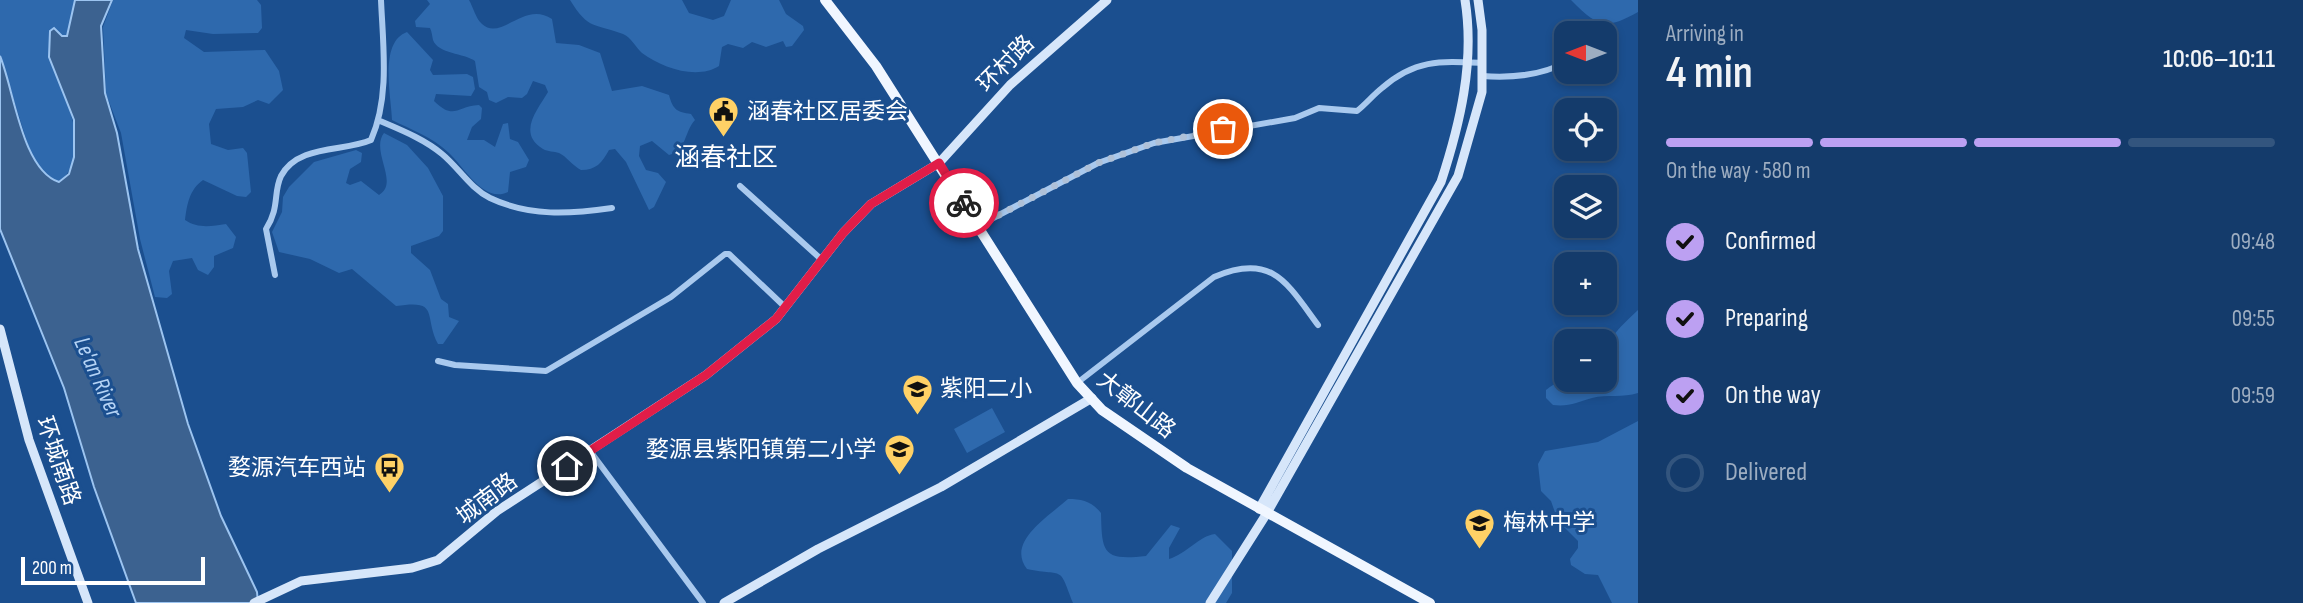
<!DOCTYPE html>
<meta charset="utf-8">
<style>
body{margin:0;font-family:"Sofia Sans Condensed","Noto Sans SC",sans-serif;background:#214673;color:#f1f3f6;height:100vh;display:flex;flex-direction:column;font-size:26px;white-space:nowrap}
*{box-sizing:border-box;margin:0}
p{font-size:23px;color:#9dadc1}
.icon{flex:none;width:38px;height:38px;fill:none;stroke:currentColor;stroke-width:2;stroke-linecap:round;stroke-linejoin:round}
.map{position:relative;flex:1;overflow:hidden}
.sheet{display:flex;flex-direction:column;background:#143b6b;width:665px}
.sheet>*{flex:none}
.needle{width:46px;rotate:270deg}
.fabs{position:absolute;left:1554px;top:21px;display:grid;gap:14px}
.fabs a{display:grid;place-items:center;width:63px;height:63px;border-radius:14px;background:#143b6b;box-shadow:0 4px 10px #0003,0 0 0 2px #33557e;font-size:35px}
.scale{position:absolute;left:21px;bottom:18px;width:184px;box-sizing:border-box;padding-left:7px;border:4px solid #fff;border-top:0;font-size:19px;line-height:24px;white-space:nowrap;color:#fff;-webkit-text-stroke:5px #1b4f8f;paint-order:stroke}
.pin{position:absolute;display:grid;place-items:center;width:60px;height:60px;color:#fff;margin:-30px;border:4px solid #fff;border-radius:50%;box-shadow:0 2px 7px #0007}
.courier{position:absolute;display:grid;place-items:center;width:70px;height:70px;margin:-35px;border:5px solid #e11d48;border-radius:50%;background:#fff;color:#222;box-shadow:0 2px 9px #0007}
.summary em{font-style:normal;font-weight:600}
.summary div{display:flex;flex-direction:column-reverse}
.summary{display:flex;align-items:center;justify-content:space-between;height:119px;padding:0 28px}
h1{font-size:46px;font-weight:600;line-height:52px}
.bar{display:grid;grid-template-columns:repeat(4,1fr);gap:10px 7px;align-content:center;height:84px;padding:0 28px}
.bar i{height:9px;border-radius:5px;background:#33557e}
.bar .on{background:#bca0f2}
.bar p{grid-column:span 4}
ol{padding:0 28px;list-style:none}
li{display:flex;align-items:center;gap:21px;height:77px}
li p{margin-inline-start:auto}
li .icon{padding:7px;border-radius:50%;background:#bca0f2;color:#111;stroke-width:4}
li:last-child{color:#9dadc1}
li i{width:38px;height:38px;border:4px solid #33557e;border-radius:50%}
main{display:flex;flex:1;min-height:0}
.map>svg:first-child{display:block}
.green{fill:#2e69ad}
.water{fill:#3c6290;stroke:#9cc4f0;stroke-width:2}
.lines{fill:none;stroke-linecap:round;stroke-linejoin:round}
.street{stroke:#a9c9ee;stroke-width:6}
.secondary{stroke:#d6e6fa;stroke-width:9}
.primary{stroke:#f0f6ff;stroke-width:10}
.done{stroke:#afc1d8;stroke-width:7;stroke-dasharray:0 12.6}
.route{stroke:#e11d48;stroke-width:9}
.labels{text-anchor:middle;dominant-baseline:central;stroke-width:6;stroke-linejoin:round;paint-order:stroke}
.street-label{font-size:23px;fill:#fff;stroke:#1b4f8f}
.poi-label{font-size:23px;fill:#fff;stroke:#1b4f8f;text-anchor:start}
.water-label{font-size:24px;font-style:italic;fill:#b5d3f5;stroke:#1b4f8f}
.quarter-label{font-size:26px;fill:#fff;stroke:#1b4f8f}
</style>
<main>
<div class="map">
<svg width="1638" height="603" viewBox="0 0 1638 603">
<rect width="100%" height="100%" fill="#1b4f8f"/>
<!-- green -->
<path class="green" d="M 0,0 L 75,0 L 67,36 L 62,36 L 54,28 L 50,31 C 51,43 49,59 54,70 C 67,101 93,155 59,182 L 48,178 L 34,164 L 0,56 Z
M 113,0 L 257,0 L 261,5 L 262,28 L 258,33 L 213,34 L 186,30 L 184,38 L 204,52 L 265,50 L 279,71 L 283,90 L 269,104 L 258,100 L 243,107 L 216,109 L 209,124 L 211,144 L 228,150 L 243,148 L 247,153 L 251,192 L 246,197 L 237,196 L 203,180 C 189,190 187,205 185,220 C 198,229 212,226 226,224 L 236,237 L 233,248 L 214,256 L 214,267 L 208,275 L 198,270 L 192,258 L 173,261 L 169,271 L 172,294 L 167,298 L 155,297 L 140,239 L 121,133 L 106,94 L 103,27 Z
M 427,0 L 469,0 C 473,7 476,19 482,24 C 501,42 524,0 552,19 L 556,43 L 579,45 L 600,53 L 612,91 L 642,86 L 669,95 C 673,110 677,112 691,114 L 695,120 C 684,132 687,150 669,155 L 652,141 L 640,146 L 639,156 L 646,170 L 658,173 L 666,182 L 654,207 L 649,210 L 626,162 L 615,149 L 609,150 C 602,163 596,170 581,170 C 573,166 566,156 559,153 C 554,151 548,152 543,149 C 516,133 539,108 548,92 L 545,85 L 533,81 L 527,94 L 522,98 L 508,97 L 496,103 L 489,100 L 487,92 L 479,87 L 475,61 C 464,53 438,54 433,40 C 432,36 432,32 430,28 L 416,27 L 415,21 L 430,4 Z
M 570,0 L 682,0 L 689,13 L 713,20 L 724,16 L 731,0 L 779,0 L 786,14 L 803,26 L 804,30 L 792,46 L 786,47 L 783,41 L 766,47 L 752,42 L 743,48 L 728,44 L 722,47 L 719,66 C 697,80 662,68 642,53 C 636,48 631,37 623,34 C 595,23 589,31 570,0 Z
M 1571,0 L 1638,0 L 1638,12 C 1604,31 1597,26 1571,0 Z
M 407,32 L 433,60 L 430,70 L 433,75 L 467,74 L 473,77 L 475,89 L 471,96 L 436,94 L 434,101 C 455,121 456,106 479,105 L 482,108 L 481,119 L 472,127 L 467,140 L 484,140 L 495,147 L 503,124 L 508,123 L 510,139 L 518,142 L 529,160 L 526,167 L 510,172 L 508,192 C 484,204 464,167 449,153 C 434,138 410,129 392,120 C 391,95 379,42 407,32 Z
M 384,133 L 407,145 L 428,168 L 443,196 L 443,231 L 439,236 L 411,246 L 411,253 L 430,270 L 441,299 L 448,304 L 449,317 L 459,321 L 443,344 L 438,344 C 423,316 441,299 396,306 L 352,269 L 339,273 L 310,259 L 279,252 L 272,232 L 282,212 L 283,197 L 289,187 L 314,162 L 356,150 L 362,153 L 361,162 L 350,169 L 346,183 L 350,185 L 361,181 L 379,195 C 400,183 370,151 384,133 Z
M 1638,310 L 1638,393 C 1623,398 1607,394 1592,398 C 1578,402 1569,407 1553,405 L 1546,398 L 1546,390 C 1563,375 1583,380 1605,380 C 1605,339 1610,337 1638,310 Z
M 992,408 L 1005,432 L 967,453 L 954,429 Z
M 1638,421 L 1638,603 L 1612,603 L 1598,575 L 1585,574 L 1571,565 L 1570,559 L 1578,548 L 1578,541 L 1558,521 L 1551,501 L 1541,491 L 1538,464 L 1545,451 L 1598,442 Z
M 1068,499 C 1082,499 1091,501 1101,513 C 1102,552 1102,561 1146,556 L 1171,525 L 1180,528 L 1169,548 L 1169,559 C 1186,554 1199,536 1215,534 L 1232,551 L 1232,593 L 1226,603 L 1073,603 C 1058,564 1066,577 1027,569 C 1006,542 1048,517 1068,499 Z"/>
<!-- water -->
<path class="water" d="M 75,0 L 112,0 L 101,26 L 105,93 L 117,133 L 138,249 L 188,424 L 221,516 L 257,592 L 258,603 L 136,603 L 94,487 L 64,388 L 0,229 L 0,56 C 14,90 22,170 59,182 L 69,174 L 74,157 L 74,120 L 49,57 L 50,31 L 54,28 L 62,36 L 67,36 Z"/>
<g class="lines">
<!-- street -->
<path class="street" d="M 1482,76 C 1510,78 1541,76 1566,62
M 380,121 C 401,130 424,139 442,154 C 459,168 470,188 490,198 C 530,217 570,214 612,208
M 740,186 L 822,260
M 978,226 L 1098,163 L 1154,143 L 1295,118 L 1319,108 L 1357,111 C 1366,104 1373,95 1382,88 C 1415,59 1441,61 1482,63
M 275,275 L 266,229 C 280,207 273,193 281,176 C 298,144 344,152 371,140 C 390,97 383,46 381,0
M 438,361 L 455,365 L 546,371 L 671,297 L 725,254 L 729,254 L 785,307
M 1077,383 L 1214,277 C 1272,252 1287,283 1318,325
M 590,451 L 703,603"/>
<!-- secondary -->
<path class="secondary" d="M 0,329 L 29,440 L 88,603
M 1259,509 L 1441,182 C 1460,124 1475,62 1465,0
M 254,603 L 301,581 L 412,568 L 438,560 L 497,511 L 706,375 L 776,319 L 843,233 L 871,204 L 939,163 L 1010,85 L 1107,0
M 724,603 L 818,549 L 941,487 L 1092,398
M 1210,603 L 1267,513 L 1458,176 L 1482,92 L 1482,30 L 1478,0"/>
<!-- primary -->
<path class="primary" d="M 825,0 L 876,66 L 1077,383 L 1102,410 L 1187,468 L 1430,603"/>
</g>
<g class="lines">
<!-- done -->
<path class="done" d="M 964,203 L 978,226 L 1098,163 L 1154,143 L 1223,129"/>
<!-- route -->
<path class="route" d="M 567,466 L 706,375 L 776,319 L 843,233 L 871,204 L 939,163 L 964,203"/>
</g>
<!-- icons -->
<defs>
<symbol id="civic-pin" viewBox="-11 -11 22 30"><path d="M0 17L-7.5 6A9.5 9.5 0 1 1 7.5 6Z" fill="#ffd166" stroke="#1b4f8f"/><path d="M-.6-6.5H3V-4.5H.6V-3L4-1V1h2V6H-6V1h2V-1L-.6-3ZM-1.2 2.5V6h2.4V2.5Z" fill="#111"/></symbol>
<symbol id="school-pin" viewBox="-11 -11 22 30"><path d="M0 17L-7.5 6A9.5 9.5 0 1 1 7.5 6Z" fill="#ffd166" stroke="#1b4f8f"/><path d="M0-5L7-2L0 1L-7-2ZM-4 1L0 2.5L4 1V4Q0 6-4 4Z" fill="#111"/></symbol>
<symbol id="bus-pin" viewBox="-11 -11 22 30"><path d="M0 17L-7.5 6A9.5 9.5 0 1 1 7.5 6Z" fill="#ffd166" stroke="#1b4f8f"/><path d="M-5-6H5V4H4V6H2V4H-2V6H-4V4H-5ZM-3.5-4V0h7V-4ZM-3.5 1.2v1.5H-2V1.2ZM2 1.2v1.5H3.5V1.2Z" fill="#111"/></symbol>
</defs>
<g fill-rule="evenodd">
<use href="#civic-pin" x="706" y="94" width="35" height="47"/>
<use href="#school-pin" x="900" y="372" width="35" height="47"/>
<use href="#school-pin" x="882" y="432" width="35" height="47"/>
<use href="#bus-pin" x="372" y="450" width="35" height="47"/>
<use href="#school-pin" x="1462" y="506" width="35" height="47"/>
</g>
<g class="labels">
<!-- street labels -->
<g class="street-label">
<text transform="translate(1006 64) rotate(-45)">环村路</text>
<text transform="translate(1136 405) rotate(38)">大鄣山路</text>
<text transform="translate(58 461) rotate(71)">环城南路</text>
<text transform="translate(487 499) rotate(-37)">城南路</text>
</g>
<!-- poi labels -->
<g class="poi-label">
<text x="747" y="112">涵春社区居委会</text>
<text x="940" y="389">紫阳二小</text>
<text x="876" y="450" text-anchor="end">婺源县紫阳镇第二小学</text>
<text x="366" y="468" text-anchor="end">婺源汽车西站</text>
<text x="1503" y="523">梅林中学</text>
</g>
<!-- water labels -->
<g class="water-label">
<text transform="translate(98 377) rotate(66)">Le'an River</text>
</g>
<!-- quarter labels -->
<g class="quarter-label">
<text x="726" y="158">涵春社区</text>
</g>
</g>
</svg>
<div class="fabs">
<a><svg class="needle" viewBox="-14 -14 28 28"><path d="M0-13l5 13h-10z" fill="#e53935"/><path d="M0 13l5-13h-10z" fill="#9dadc1"/></svg></a>
<a><svg class="icon" aria-label="locate" viewBox="0 0 24 24"><circle cx="12" cy="12" r="6"/><path d="M12 2v4M12 18v4M2 12h4M18 12h4"/></svg></a>
<a><svg class="icon" aria-label="layers" viewBox="0 0 24 24"><path d="M12 4l9 5-9 5-9-5zM3 14l9 5 9-5"/></svg></a>
<a>+</a>
<a>−</a>
</div>
<div class="scale">200 m</div>
<div class="pin" style="left:1223px;top:129px;background:#ea580c"><svg class="icon" aria-label="bag" viewBox="0 0 24 24"><path d="M5 8h14l-1 12H6zM9 8a3 3 0 0 1 6 0"/></svg></div>
<div class="pin" style="left:567px;top:466px;background:#1f2937"><svg class="icon" aria-label="home" viewBox="0 0 24 24"><path d="M3 11l9-7 9 7M6 9v11h12V9"/></svg></div>
<div class="courier" style="left:964px;top:203px"><svg class="icon" aria-label="bike" viewBox="0 0 24 24"><circle cx="6" cy="16" r="4"/><circle cx="18" cy="16" r="4"/><path d="M6 16l4-8h5l3 8M10 8l3 8H6M13 5h3"/></svg></div>
</div>
<section class="sheet">
<div class="summary"><div><h1>4 min</h1><p>Arriving in</p></div><em>10:06–10:11</em></div>
<div class="bar"><i class="on"></i><i class="on"></i><i class="on"></i><i></i><p>On the way · 580 m</p></div>
<ol>
<li><svg class="icon" aria-label="check" viewBox="0 0 24 24"><path d="M5 12l5 5 9-10"/></svg>Confirmed<p>09:48</p></li>
<li><svg class="icon" aria-label="check" viewBox="0 0 24 24"><path d="M5 12l5 5 9-10"/></svg>Preparing<p>09:55</p></li>
<li><svg class="icon" aria-label="check" viewBox="0 0 24 24"><path d="M5 12l5 5 9-10"/></svg>On the way<p>09:59</p></li>
<li><i></i>Delivered</li>
</ol>
</section>
</main>
